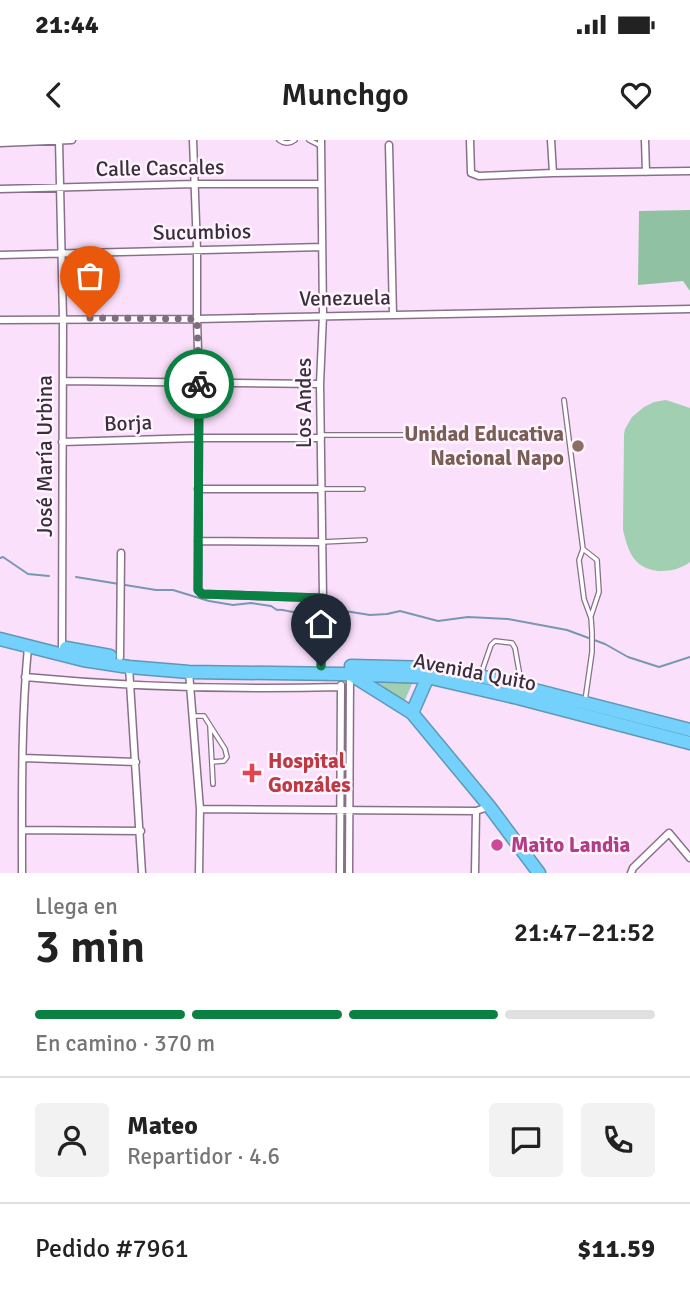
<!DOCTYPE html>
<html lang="es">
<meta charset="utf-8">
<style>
body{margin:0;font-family:Signika,sans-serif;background:#f2f2f2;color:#222;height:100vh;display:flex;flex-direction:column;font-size:26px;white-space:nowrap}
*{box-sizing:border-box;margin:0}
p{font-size:23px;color:#767676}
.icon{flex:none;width:38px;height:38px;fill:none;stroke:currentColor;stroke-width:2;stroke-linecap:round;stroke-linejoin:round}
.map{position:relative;height:733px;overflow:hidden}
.drawer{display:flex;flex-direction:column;background:#fff;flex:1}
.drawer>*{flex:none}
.pin{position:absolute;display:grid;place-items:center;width:60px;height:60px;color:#fff;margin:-72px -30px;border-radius:50% 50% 50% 0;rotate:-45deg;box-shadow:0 0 7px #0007}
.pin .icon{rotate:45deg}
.courier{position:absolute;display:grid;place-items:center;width:70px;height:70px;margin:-35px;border:5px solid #0b8043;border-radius:50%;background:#fff;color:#222;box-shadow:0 2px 9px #0007}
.summary em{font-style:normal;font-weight:600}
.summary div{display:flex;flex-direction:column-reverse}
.summary{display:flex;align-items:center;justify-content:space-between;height:119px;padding:0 35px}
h1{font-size:46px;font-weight:600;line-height:52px}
.bar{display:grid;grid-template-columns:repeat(4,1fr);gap:10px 7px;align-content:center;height:84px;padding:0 35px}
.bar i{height:9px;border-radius:5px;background:#e0e0e0}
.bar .selected{background:#0b8043}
.bar p{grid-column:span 4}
.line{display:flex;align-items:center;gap:18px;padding:0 35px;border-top:2px solid #e0e0e0}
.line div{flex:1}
.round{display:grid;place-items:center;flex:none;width:74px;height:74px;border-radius:7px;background:#f2f2f2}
.status{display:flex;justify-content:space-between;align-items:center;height:49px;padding:0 35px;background:#fff;direction:ltr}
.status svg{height:19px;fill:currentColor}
header{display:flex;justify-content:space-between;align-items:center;height:91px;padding:0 35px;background:#fff;font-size:32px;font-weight:600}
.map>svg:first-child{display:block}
.green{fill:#a0d0b1}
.forest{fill:#90c1a2}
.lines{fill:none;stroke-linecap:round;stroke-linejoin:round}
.stream{stroke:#7996b2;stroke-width:2}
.lane-casing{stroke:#887089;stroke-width:6}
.street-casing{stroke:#887089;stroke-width:9}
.highway-casing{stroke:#5f98b7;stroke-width:15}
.lane{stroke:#fff;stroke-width:3.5}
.street{stroke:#fff;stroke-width:6}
.highway{stroke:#74d1fb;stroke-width:12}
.done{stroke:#7d6d7e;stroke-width:7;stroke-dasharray:0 12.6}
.route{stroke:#0b8043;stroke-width:9}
.education-dot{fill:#8d6e63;stroke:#fef3fe;stroke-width:2.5}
.health-dot{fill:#e0444e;stroke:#fef3fe;stroke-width:2.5}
.hotel-dot{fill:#d1479c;stroke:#fef3fe;stroke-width:2.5}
.labels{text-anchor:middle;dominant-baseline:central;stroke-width:5;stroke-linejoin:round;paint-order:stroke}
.street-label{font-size:21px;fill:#392f3a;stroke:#fef3fe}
.education-label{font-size:21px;font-weight:bold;fill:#785e54;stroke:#fef3fe;text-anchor:end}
.health-label{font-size:21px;font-weight:bold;fill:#be3a42;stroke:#fef3fe;text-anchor:start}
.hotel-label{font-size:21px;font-weight:bold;fill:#b23c85;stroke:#fef3fe;text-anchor:start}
</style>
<div class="status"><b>21:44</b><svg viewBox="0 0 49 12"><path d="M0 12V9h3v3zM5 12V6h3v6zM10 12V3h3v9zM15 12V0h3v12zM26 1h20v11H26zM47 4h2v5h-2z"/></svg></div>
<header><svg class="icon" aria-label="back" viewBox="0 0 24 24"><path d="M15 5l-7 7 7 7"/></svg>Munchgo<svg class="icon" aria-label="heart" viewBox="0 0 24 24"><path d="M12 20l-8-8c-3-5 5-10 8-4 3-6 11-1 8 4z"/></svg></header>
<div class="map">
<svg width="690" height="733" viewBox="0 0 690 733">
<rect width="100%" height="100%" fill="#fbe0fc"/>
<!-- green -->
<path class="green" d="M 666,260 L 690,268 L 690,422 C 676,433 650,435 637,422 C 628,413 626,401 623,390 L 624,294 L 625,289 L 632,277 L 644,267 L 654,262 Z
M 376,541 L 413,542 L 404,562 Z"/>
<!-- forest -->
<path class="forest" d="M 690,70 L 690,151 L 683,141 L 638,145 L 639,71 Z"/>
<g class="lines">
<!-- stream -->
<path class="stream" d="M 0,418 L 3,417 L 28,434 L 49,436
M 76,437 L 156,450 L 173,450 L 209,461 L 233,465 L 251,463 L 271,466 L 277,470 C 284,469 288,472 295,472 C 304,471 312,467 321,468
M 326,468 L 370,475 L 387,474 L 400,471 L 438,481 L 468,477 L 508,479 L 567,490 L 605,504 L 628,517 L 659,527 L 690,517"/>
<defs>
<path id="lane" d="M 279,0 C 285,4 289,4 295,0
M 309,0 L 321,6
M 564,260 L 583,409 L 579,420 L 584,459 L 591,478 L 592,492 L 592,512 L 585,561
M 321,295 L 414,295
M 322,349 L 363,349
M 322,402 L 365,400
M 583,409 L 597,420 L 599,452 L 591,476
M 481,534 L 491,505 L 495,501 L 512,503 L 515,508 L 521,542
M 194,576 L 204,576 L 225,609 L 227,617 L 224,621 L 212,622
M 210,587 L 213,644"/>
<path id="street" d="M 59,0 L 63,179 L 62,507
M 193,0 L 197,109 L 197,179 L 199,242 L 198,450 L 202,454 L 323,458
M 321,0 L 323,175 L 320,244 L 323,458 L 321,525
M 470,0 L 471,33 L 479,36 L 553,33 L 690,31
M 551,0 L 553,33
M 645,0 L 646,32
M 0,3 L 72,0
M 389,5 L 393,175
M 0,49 L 195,44 L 321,44
M 0,115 L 322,107
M 0,180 L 197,179 L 690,169
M 63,241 L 320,244
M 62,302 L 198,298 L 321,298
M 198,349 L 322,349
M 198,401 L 322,402
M 120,517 L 121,413
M 129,527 L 142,733
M 189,532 L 200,669 L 199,733
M 25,537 C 131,547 235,550 341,547
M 23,618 L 136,622
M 200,669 L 476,671 L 488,667
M 22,690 L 141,691
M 22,733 C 22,658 21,582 28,507
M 340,733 L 341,545
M 349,733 L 350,535
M 475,733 L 476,671
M 631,733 L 633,728 L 669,693 L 690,718"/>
<path id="highway" d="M 0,499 L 83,520 L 129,527 L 189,532 L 341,534 L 427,537 L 518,558 L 690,603
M 66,508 L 110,516
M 351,526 L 433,528 L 480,536 L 690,590
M 353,536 L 412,573 L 489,666 L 539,733
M 412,573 L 430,532"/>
</defs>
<!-- lane casing -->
<use href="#lane" class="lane-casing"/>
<!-- street casing -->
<use href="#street" class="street-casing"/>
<!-- highway casing -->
<use href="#highway" class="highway-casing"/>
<!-- lane -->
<use href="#lane" class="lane"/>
<!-- street -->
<use href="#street" class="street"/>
<!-- highway -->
<use href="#highway" class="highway"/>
</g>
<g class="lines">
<!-- done -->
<path class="done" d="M 90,178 L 197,179 L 199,244"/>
<!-- route -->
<path class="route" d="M 199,244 L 198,450 L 202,454 L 323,458 L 321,526"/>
</g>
<!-- markers -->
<circle class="education-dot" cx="578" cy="306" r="7"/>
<path class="health-dot" d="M248.5 622.5h7v7h7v7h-7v7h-7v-7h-7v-7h7z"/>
<circle class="hotel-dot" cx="497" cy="705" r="7"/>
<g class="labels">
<!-- street labels -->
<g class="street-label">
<text transform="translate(160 28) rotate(-1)">Calle Cascales</text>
<text transform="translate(202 92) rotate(-1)">Sucumbios</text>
<text transform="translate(345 158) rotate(-1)">Venezuela</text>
<text transform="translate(304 263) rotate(-90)">Los Andes</text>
<text transform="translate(128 283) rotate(-2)">Borja</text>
<text transform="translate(45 316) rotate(-90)">José María Urbina</text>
<text transform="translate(475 532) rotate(11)">Avenida Quito</text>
</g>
<!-- education labels -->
<g class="education-label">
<text x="564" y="294">Unidad Educativa<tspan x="564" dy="24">Nacional Napo</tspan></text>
</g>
<!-- health labels -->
<g class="health-label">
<text x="268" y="621">Hospital<tspan x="268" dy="24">Gonzáles</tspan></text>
</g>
<!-- hotel labels -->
<g class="hotel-label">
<text x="511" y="705">Maito Landia</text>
</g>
</g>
</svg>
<div class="pin" style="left:90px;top:178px;background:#ea580c"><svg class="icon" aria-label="bag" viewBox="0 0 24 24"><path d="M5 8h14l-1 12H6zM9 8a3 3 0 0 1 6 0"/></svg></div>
<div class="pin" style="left:321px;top:526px;background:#1f2937"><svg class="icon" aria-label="home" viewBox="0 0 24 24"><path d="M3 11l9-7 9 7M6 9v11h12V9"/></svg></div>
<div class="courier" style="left:199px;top:244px"><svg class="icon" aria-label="bike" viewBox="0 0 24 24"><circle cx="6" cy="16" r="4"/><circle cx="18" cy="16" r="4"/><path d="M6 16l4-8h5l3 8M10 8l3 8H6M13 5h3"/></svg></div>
</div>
<section class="drawer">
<div class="summary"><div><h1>3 min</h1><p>Llega en</p></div><em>21:47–21:52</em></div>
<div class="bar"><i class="selected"></i><i class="selected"></i><i class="selected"></i><i></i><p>En camino · 370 m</p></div>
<div class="line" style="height:126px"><a class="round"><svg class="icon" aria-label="person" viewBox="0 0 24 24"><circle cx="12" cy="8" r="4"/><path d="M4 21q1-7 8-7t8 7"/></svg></a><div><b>Mateo</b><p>Repartidor · 4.6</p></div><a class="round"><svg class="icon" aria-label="chat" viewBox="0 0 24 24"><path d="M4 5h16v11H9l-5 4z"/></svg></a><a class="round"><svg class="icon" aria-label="phone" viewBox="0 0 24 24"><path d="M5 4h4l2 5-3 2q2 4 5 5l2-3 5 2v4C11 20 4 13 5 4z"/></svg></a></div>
<div class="line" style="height:91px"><div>Pedido #7961</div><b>$11.59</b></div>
</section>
